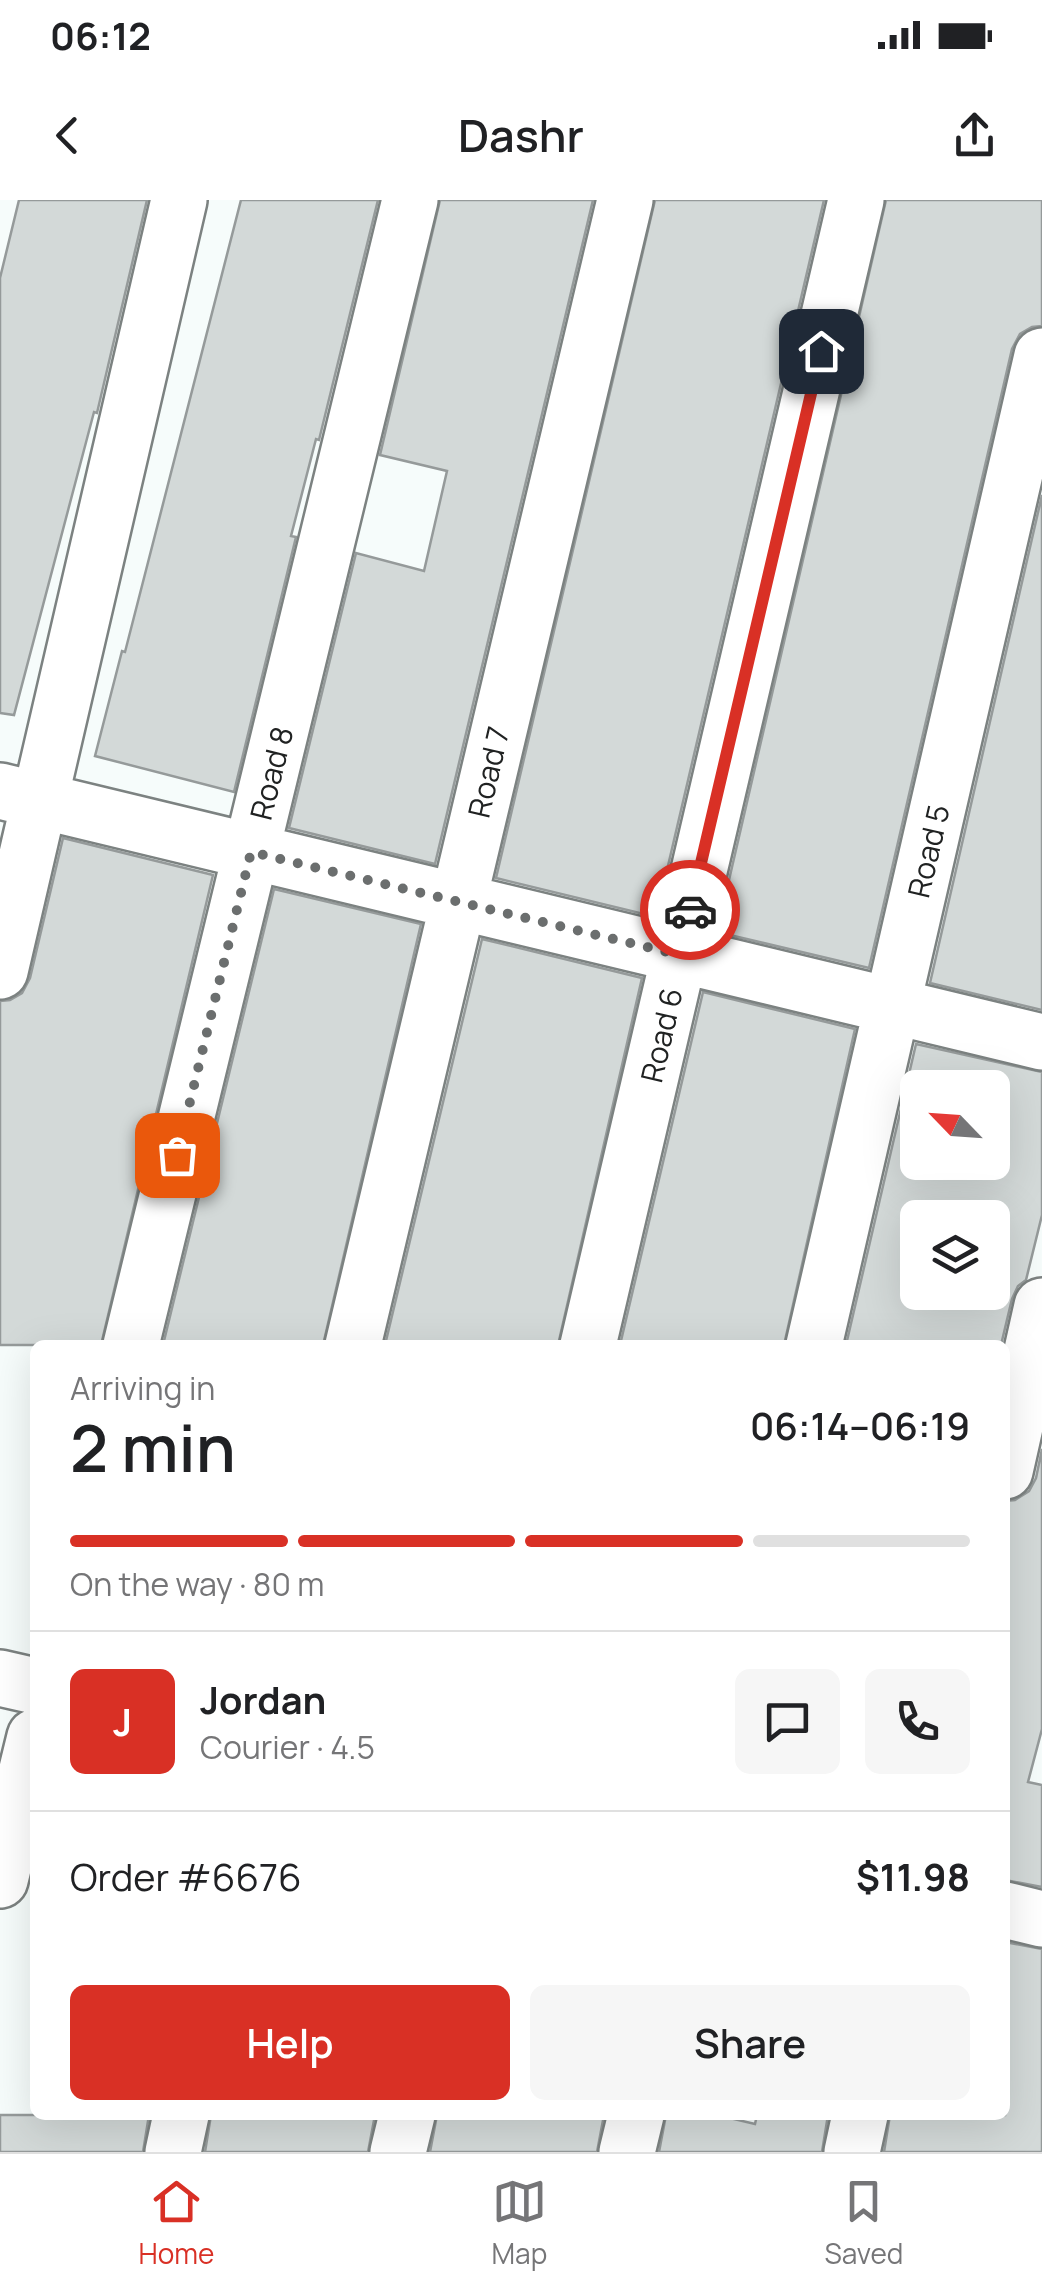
<!DOCTYPE html>
<meta charset="utf-8">
<style>
body{margin:0;font-family:Manrope,sans-serif;background:#f6f6f6;color:#202124;height:100vh;display:flex;flex-direction:column;font-size:38px;white-space:nowrap}
*{box-sizing:border-box;margin:0}
p{font-size:32px;color:#757577}
.icon{flex:none;width:55px;height:55px;fill:none;stroke:currentColor;stroke-width:2;stroke-linecap:round;stroke-linejoin:round}
.map{position:relative;flex:1;overflow:hidden}
.panel{position:absolute;left:30px;top:1140px;width:980px;height:780px;display:flex;flex-direction:column;background:#fff;border-radius:15px;box-shadow:0 10px 40px #0002}
.panel>*{flex:none}
.needle{width:65px;rotate:295deg}
.controls{position:absolute;left:900px;top:870px;display:grid;gap:20px}
.controls a{display:grid;place-items:center;width:110px;height:110px;border-radius:15px;background:#fff;box-shadow:0 10px 40px #0002;font-size:50px}
.pin{position:absolute;display:grid;place-items:center;width:85px;height:85px;color:#fff;margin:-42px;border-radius:20px;box-shadow:0 5px 15px #0006}
.courier{position:absolute;display:grid;place-items:center;width:100px;height:100px;margin:-50px;border:8px solid #d93025;border-radius:50%;background:#fff;color:#222;box-shadow:0 2px 12px #0007}
.summary em{font-style:normal;font-weight:600}
.summary div{display:flex;flex-direction:column-reverse}
.summary{display:flex;align-items:center;justify-content:space-between;height:170px;padding:0 40px}
h1{font-size:65px;font-weight:600;line-height:75px}
.bar{display:grid;grid-template-columns:repeat(4,1fr);gap:15px 10px;align-content:center;height:120px;padding:0 40px}
.bar i{height:12px;border-radius:8px;background:#e0e0e0}
.bar .active{background:#d93025}
.bar p{grid-column:span 4}
.line{display:flex;align-items:center;gap:25px;padding:0 40px;border-top:2px solid #e0e0e0}
.line div{flex:1}
.round{display:grid;place-items:center;flex:none;width:105px;height:105px;border-radius:15px;background:#f6f6f6}
.primary-button{display:flex;gap:20px;margin-top:auto;padding:20px 40px}
.primary-button a{flex:1;height:115px;border-radius:15px;background:#d93025;color:#fff;font-size:40px;font-weight:600;line-height:115px;text-align:center}
.primary-button a+a{background:#f6f6f6;color:#202124}
.status{display:flex;justify-content:space-between;align-items:center;height:70px;padding:0 50px;background:#fff;direction:ltr}
.status svg{height:28px;fill:currentColor}
header{display:flex;justify-content:space-between;align-items:center;height:130px;padding:0 40px;background:#fff;font-size:45px;font-weight:600}
.tab-bar{display:flex;justify-content:space-around;align-items:center;height:140px;border-top:2px solid #e0e0e0;background:#fff;font-size:28px;color:#757577}
.tab-bar a{display:grid;justify-items:center;gap:5px}
.tab-bar .active{color:#d93025}
.map>svg:first-child{display:block}
.building{fill:#d3d9d8;stroke:#959a9a;stroke-width:2.5;fill-rule:evenodd}
.lines{fill:none;stroke-linecap:round;stroke-linejoin:round}
.minor-casing{stroke:#7c8281;stroke-width:60}
.minor{stroke:#fff;stroke-width:55}
.done{stroke:#6b6e6e;stroke-width:10;stroke-dasharray:0 18}
.route{stroke:#d93025;stroke-width:12}
.labels{text-anchor:middle;dominant-baseline:central;stroke-width:10;stroke-linejoin:round;paint-order:stroke}
.street-label{font-size:30px;fill:#202222;stroke:#fff}
</style>
<div class="status"><b>06:12</b><svg viewBox="0 0 49 12"><path d="M0 12V9h3v3zM5 12V6h3v6zM10 12V3h3v9zM15 12V0h3v12zM26 1h20v11H26zM47 4h2v5h-2z"/></svg></div>
<header><svg class="icon" aria-label="back" viewBox="0 0 24 24"><path d="M15 5l-7 7 7 7"/></svg>Dashr<svg class="icon" aria-label="share" viewBox="0 0 24 24"><path d="M12 15V3M7 8l5-5 5 5M5 13v7h14v-7"/></svg></header>
<div class="map">
<svg width="1042" height="1952" viewBox="0 0 1042 1952">
<rect width="100%" height="100%" fill="#f6fcfb"/>
<!-- building -->
<path class="building" d="M 19,0 L 147,0 L 97,213 L 94,212 L 14,515 L 0,513 L 0,78 Z
M 241,0 L 378,0 L 319,240 L 316,239 L 291,336 L 296,337 L 234,592 L 95,556 L 122,451 L 125,452 Z
M 440,0 L 593,0 L 435,664 L 289,628 L 356,353 L 424,371 L 447,271 L 380,255 Z
M 655,0 L 824,0 L 656,717 L 496,678 Z
M 886,0 L 1042,0 L 1042,126 L 1032,127 L 1020,134 L 1012,149 L 869,768 L 717,732 Z
M 1042,295 L 1042,810 L 930,783 Z
M 63,638 L 213,675 L 101,1145 L 0,1145 L 0,801 L 10,800 L 22,793 L 30,778 Z
M 274,689 L 421,724 L 323,1145 L 163,1145 Z
M 482,739 L 642,778 L 558,1145 L 385,1145 Z
M 703,792 L 855,829 L 784,1145 L 620,1145 Z
M 916,844 L 1042,872 L 1042,1015 L 1026,1080 L 1018,1086 L 1012,1099 L 1001,1145 L 846,1145 ZM 918,888 L 992,888 L 992,962 L 918,962 ZM 918,1018 L 992,1018 L 992,1092 L 918,1092 Z
M 1042,1249 L 1042,1529 L 1028,1582 L 1042,1585 L 1042,1687 L 1005,1680 L 1005,1301 L 1015,1300 L 1029,1291 L 1036,1278 Z
M 1005,1742 L 1042,1749 L 1042,1952 L 884,1952 L 890,1915 L 1005,1915 Z
M 0,1915 L 149,1915 L 143,1952 L 0,1952 Z
M 211,1915 L 375,1915 L 368,1952 L 205,1952 Z
M 437,1915 L 604,1915 L 597,1952 L 430,1952 Z
M 666,1915 L 717,1915 L 755,1924 L 757,1915 L 828,1915 L 822,1952 L 659,1952 Z"/>
<g class="lines">
<defs>
<path id="minor" d="M 0,591 L 1042,842
M 0,771 L 179,0
M 131,1145 L 410,0
M 353,1145 L 625,0
M 588,1145 L 856,0
M 814,1145 L 1042,156
M 1005,1271 L 1042,1106
M 0,1478 L 35,1486
M 0,1680 L 35,1537
M 1005,1710 L 1042,1719
M 173,1952 L 181,1915
M 398,1952 L 407,1915
M 627,1952 L 636,1915
M 852,1952 L 860,1915"/>
</defs>
<!-- minor casing -->
<use href="#minor" class="minor-casing"/>
<!-- minor -->
<use href="#minor" class="minor"/>
</g>
<g class="lines">
<!-- done -->
<path class="done" d="M 177,955 L 251,652 L 680,755 L 690,710"/>
<!-- route -->
<path class="route" d="M 690,710 L 821,151"/>
</g>
<g class="labels">
<!-- street labels -->
<g class="street-label">
<text transform="translate(488 572) rotate(-77)">Road 7</text>
<text transform="translate(271 573) rotate(-76)">Road 8</text>
<text transform="translate(928 651) rotate(-77)">Road 5</text>
<text transform="translate(661 835) rotate(-77)">Road 6</text>
</g>
</g>
</svg>
<div class="controls">
<a><svg class="needle" viewBox="-14 -14 28 28"><path d="M0-13l5 13h-10z" fill="#e53935"/><path d="M0 13l5-13h-10z" fill="#757577"/></svg></a>
<a><svg class="icon" aria-label="layers" viewBox="0 0 24 24"><path d="M12 4l9 5-9 5-9-5zM3 14l9 5 9-5"/></svg></a>
</div>
<div class="pin" style="left:177px;top:955px;background:#ea580c"><svg class="icon" aria-label="bag" viewBox="0 0 24 24"><path d="M5 8h14l-1 12H6zM9 8a3 3 0 0 1 6 0"/></svg></div>
<div class="pin" style="left:821px;top:151px;background:#1f2937"><svg class="icon" aria-label="home" viewBox="0 0 24 24"><path d="M3 11l9-7 9 7M6 9v11h12V9"/></svg></div>
<div class="courier" style="left:690px;top:710px"><svg class="icon" aria-label="car" viewBox="0 0 24 24"><path d="M5 17H2v-5l4-1 3-4h7l3 4 3 1v5h-3M9 17h6M6 11h13"/><circle cx="7" cy="17" r="2"/><circle cx="17" cy="17" r="2"/></svg></div>
<section class="panel">
<div class="summary"><div><h1>2 min</h1><p>Arriving in</p></div><em>06:14–06:19</em></div>
<div class="bar"><i class="active"></i><i class="active"></i><i class="active"></i><i></i><p>On the way · 80 m</p></div>
<div class="line" style="height:180px"><b class="round" style="background:#d93025;color:#fff">J</b><div><b>Jordan</b><p>Courier · 4.5</p></div><a class="round"><svg class="icon" aria-label="chat" viewBox="0 0 24 24"><path d="M4 5h16v11H9l-5 4z"/></svg></a><a class="round"><svg class="icon" aria-label="phone" viewBox="0 0 24 24"><path d="M5 4h4l2 5-3 2q2 4 5 5l2-3 5 2v4C11 20 4 13 5 4z"/></svg></a></div>
<div class="line" style="height:130px"><div>Order #6676</div><b>$11.98</b></div>
<div class="primary-button"><a>Help</a><a>Share</a></div>
</section>
</div>
<nav class="tab-bar">
<a class="active"><svg class="icon" aria-label="home" viewBox="0 0 24 24"><path d="M3 11l9-7 9 7M6 9v11h12V9"/></svg>Home</a>
<a><svg class="icon" aria-label="map" viewBox="0 0 24 24"><path d="M3 6l6-2 6 2 6-2v14l-6 2-6-2-6 2zM9 4v14M15 6v14"/></svg>Map</a>
<a><svg class="icon" aria-label="saved" viewBox="0 0 24 24"><path d="M7 4h10v16l-5-4-5 4z"/></svg>Saved</a>
</nav>
